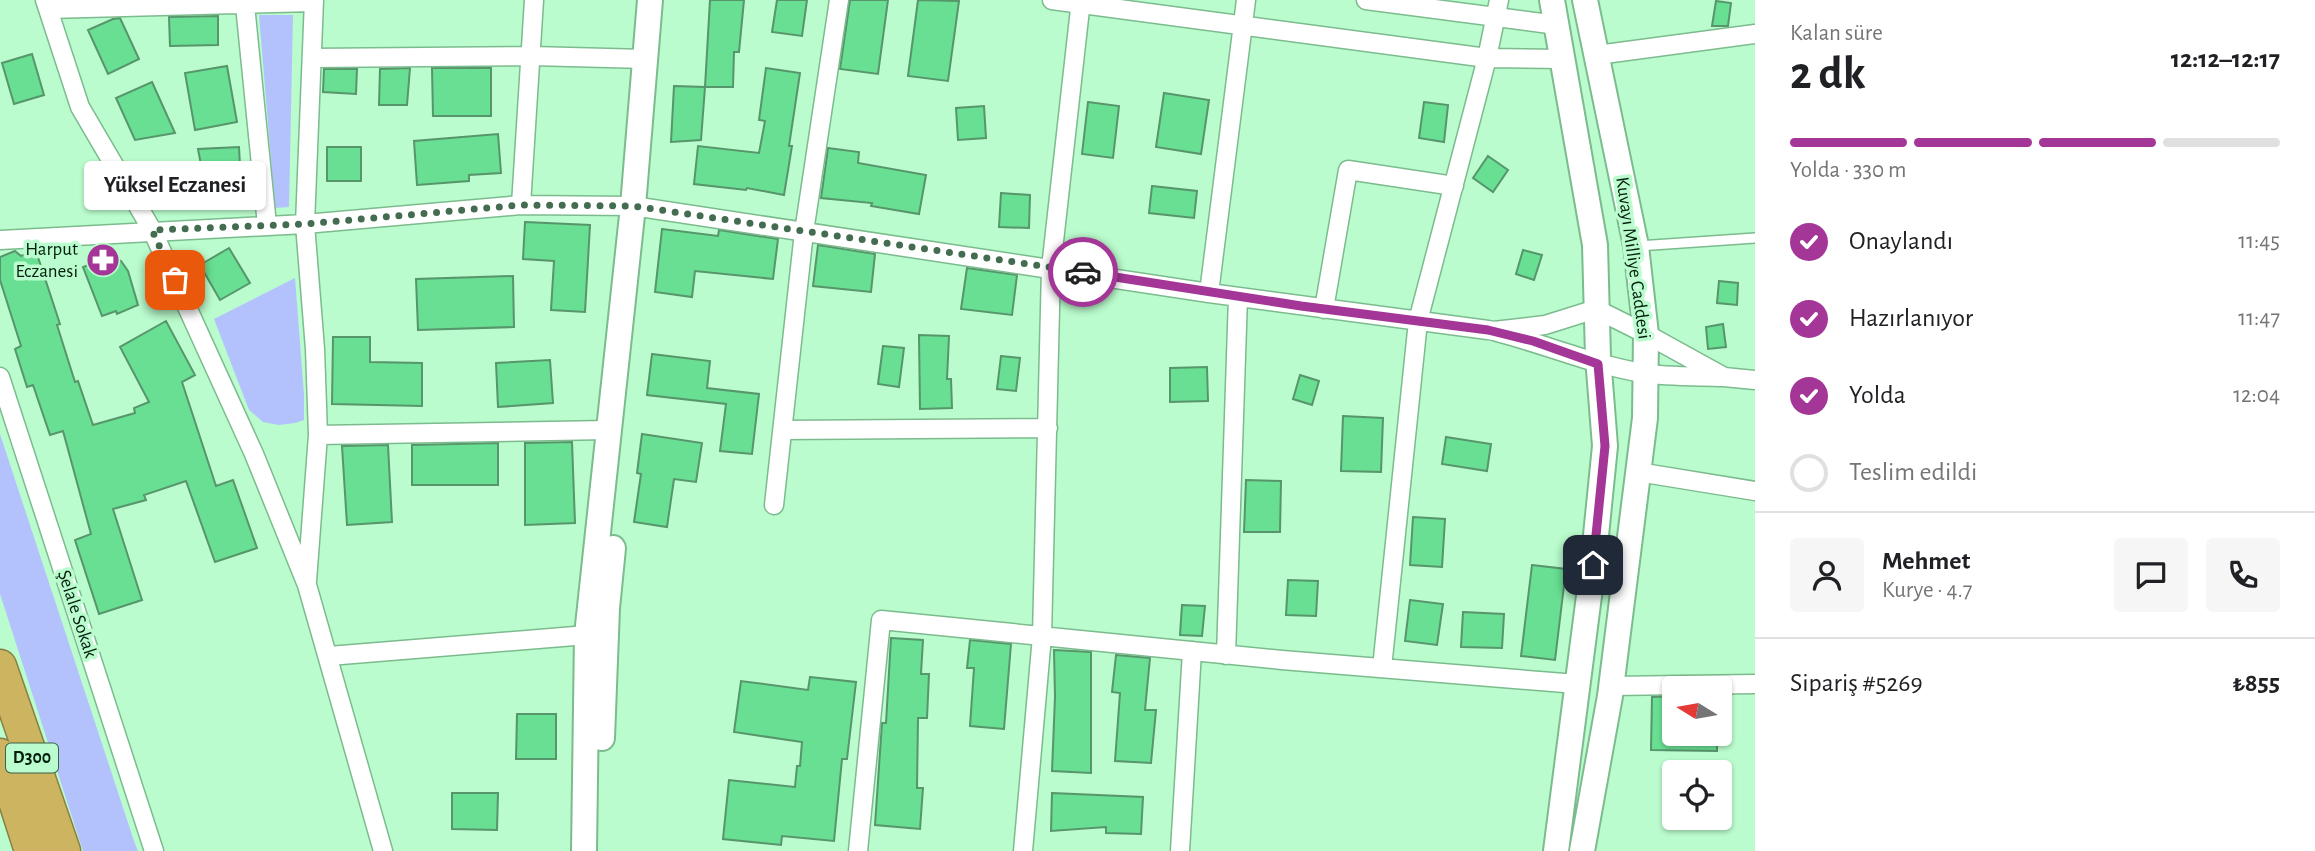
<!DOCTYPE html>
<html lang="tr">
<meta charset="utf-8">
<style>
body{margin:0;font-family:"Alegreya Sans",sans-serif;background:#f6f6f6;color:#202124;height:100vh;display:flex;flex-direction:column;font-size:26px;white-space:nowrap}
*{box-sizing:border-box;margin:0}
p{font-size:23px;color:#757577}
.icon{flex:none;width:38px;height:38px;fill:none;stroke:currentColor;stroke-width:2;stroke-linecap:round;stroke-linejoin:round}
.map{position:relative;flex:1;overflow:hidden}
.side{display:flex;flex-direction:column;background:#fff;width:560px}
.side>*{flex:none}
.needle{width:46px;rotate:281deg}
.fabs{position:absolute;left:1662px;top:676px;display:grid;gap:14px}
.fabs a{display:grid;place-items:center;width:70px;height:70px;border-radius:7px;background:#fff;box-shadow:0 2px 5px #0004;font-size:35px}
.pin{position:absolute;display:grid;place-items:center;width:60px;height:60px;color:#fff;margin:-30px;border-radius:14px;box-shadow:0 4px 10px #0006}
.courier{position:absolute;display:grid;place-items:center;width:70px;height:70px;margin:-35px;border:5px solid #a33696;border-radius:50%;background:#fff;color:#222;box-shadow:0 2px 9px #0007}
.bubble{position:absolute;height:49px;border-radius:7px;background:#fff;box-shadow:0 2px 5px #0004;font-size:23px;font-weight:700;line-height:49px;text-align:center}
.headline em{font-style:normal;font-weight:700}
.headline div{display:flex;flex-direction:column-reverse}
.headline{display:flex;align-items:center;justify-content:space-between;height:119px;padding:0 35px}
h1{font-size:46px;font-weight:700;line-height:52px}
.bar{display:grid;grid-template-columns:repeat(4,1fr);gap:10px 7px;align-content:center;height:84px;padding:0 35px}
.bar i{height:9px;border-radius:5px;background:#e0e0e0}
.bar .current{background:#a33696}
.bar p{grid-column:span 4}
.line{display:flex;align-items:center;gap:18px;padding:0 35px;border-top:2px solid #e0e0e0}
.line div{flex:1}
.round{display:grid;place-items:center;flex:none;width:74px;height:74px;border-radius:7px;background:#f6f6f6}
ol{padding:0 35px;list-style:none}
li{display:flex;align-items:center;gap:21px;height:77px}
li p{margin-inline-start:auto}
li .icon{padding:7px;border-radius:50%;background:#a33696;color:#fff;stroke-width:4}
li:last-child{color:#757577}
li i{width:38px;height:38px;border:4px solid #e0e0e0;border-radius:50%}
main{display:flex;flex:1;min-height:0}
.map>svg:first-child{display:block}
.green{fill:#b3c2fd}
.building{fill:#68df93;stroke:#57956b;stroke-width:2}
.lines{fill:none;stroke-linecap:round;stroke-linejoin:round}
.lane-casing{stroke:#7cbb8e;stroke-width:12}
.street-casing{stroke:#7cbb8e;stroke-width:21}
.secondary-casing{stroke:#7cbb8e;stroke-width:28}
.highway-casing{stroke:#878043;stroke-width:35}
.lane{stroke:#fff;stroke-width:9}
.street{stroke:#fff;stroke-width:18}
.secondary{stroke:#fff;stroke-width:24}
.highway{stroke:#cdb460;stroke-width:32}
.done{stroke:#446c51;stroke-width:7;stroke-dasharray:0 12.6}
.route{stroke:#a33696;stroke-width:9}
.labels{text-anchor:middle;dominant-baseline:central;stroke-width:7;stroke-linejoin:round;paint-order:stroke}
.shield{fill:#bafccd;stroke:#3b6147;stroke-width:2}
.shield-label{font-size:18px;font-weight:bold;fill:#041e0e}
.poi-label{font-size:19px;fill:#041e0e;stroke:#bafccd;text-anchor:end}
.street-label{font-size:19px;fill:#041e0e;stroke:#bafccd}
</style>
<main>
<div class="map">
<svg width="1755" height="851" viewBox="0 0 1755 851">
<rect width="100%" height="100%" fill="#bafccd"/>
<!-- green -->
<path class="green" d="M 259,15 L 293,15 L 289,207 L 275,208 Z
M 295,278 L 304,395 L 304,420 L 295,423 L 279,425 L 263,422 L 249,410 L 214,319 Z
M 0,434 L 134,841 L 138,851 L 83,851 L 0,594 Z"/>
<!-- building -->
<path class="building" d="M 710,0 L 744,0 L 739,52 L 734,52 L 733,87 L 705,87 Z
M 777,0 L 807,0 L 802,36 L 772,32 Z
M 850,0 L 888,0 L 878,74 L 840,69 Z
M 918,0 L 959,1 L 948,81 L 908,76 Z
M 1716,1 L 1731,3 L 1728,26 L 1712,26 Z
M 218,16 L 218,45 L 170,46 L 169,17 Z
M 120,18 L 139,59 L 108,74 L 88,30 L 113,19 Z
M 32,54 L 44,95 L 14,104 L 2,63 Z
M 227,66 L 237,122 L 195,130 L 185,73 Z
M 410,68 L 407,105 L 379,105 L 380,69 Z
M 432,68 L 491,68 L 491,116 L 433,116 Z
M 766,68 L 800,73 L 789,146 L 792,146 L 784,195 L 747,188 L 746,190 L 694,184 L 698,146 L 759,153 L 765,121 L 759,120 Z
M 324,69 L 357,69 L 356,94 L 323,92 Z
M 152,82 L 175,133 L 135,140 L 116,98 Z
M 674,86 L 705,87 L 701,140 L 671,142 Z
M 1164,93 L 1209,100 L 1201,154 L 1156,147 Z
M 1088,102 L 1119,106 L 1113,158 L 1082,154 Z
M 1424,102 L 1448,105 L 1444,142 L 1419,138 Z
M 984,106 L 986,138 L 958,140 L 956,108 Z
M 498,134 L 501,173 L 469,175 L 469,181 L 417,185 L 414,141 Z
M 239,147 L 241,184 L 205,186 L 198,149 Z
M 327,147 L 361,147 L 361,181 L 327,181 Z
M 828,148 L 859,152 L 858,163 L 926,175 L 919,214 L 871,206 L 872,203 L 821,198 Z
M 1488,156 L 1508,170 L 1493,192 L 1473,178 Z
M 1152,186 L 1197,191 L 1194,218 L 1149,213 Z
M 1001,193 L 1030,195 L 1029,228 L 999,227 Z
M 525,222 L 590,225 L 585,312 L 551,310 L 554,261 L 523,259 Z
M 662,229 L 718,236 L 719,230 L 778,239 L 773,279 L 695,271 L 692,297 L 655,292 Z
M 818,245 L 875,254 L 871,292 L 813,286 Z
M 229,248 L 250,283 L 220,300 L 200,265 Z
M 1523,250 L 1542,255 L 1534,280 L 1516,274 Z
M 15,251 L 21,256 L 36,251 L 60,324 L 57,325 L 75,382 L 78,381 L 93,425 L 135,413 L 134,408 L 149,402 L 120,347 L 166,321 L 195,375 L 182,382 L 216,486 L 233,480 L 257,548 L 215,562 L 186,481 L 144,495 L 146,500 L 113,509 L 142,600 L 99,614 L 75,540 L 91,534 L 63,431 L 50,435 L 33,385 L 27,387 L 15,349 L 21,346 L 0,280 L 0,257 Z
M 112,256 L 121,261 L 128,271 L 138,305 L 117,314 L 116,311 L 102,316 L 83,267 Z
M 967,268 L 1017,275 L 1012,315 L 961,309 Z
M 513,276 L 514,327 L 418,330 L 416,279 Z
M 1719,281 L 1738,283 L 1737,305 L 1717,303 Z
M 1723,324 L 1726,347 L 1708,349 L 1706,327 Z
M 919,335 L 949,336 L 947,379 L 951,379 L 952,408 L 920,409 Z
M 333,337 L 370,337 L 370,362 L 422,363 L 422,406 L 332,404 Z
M 883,346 L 904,348 L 899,387 L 878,384 Z
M 652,354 L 710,361 L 707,388 L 759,394 L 752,454 L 720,451 L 726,404 L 647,395 Z
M 1001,356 L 1020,358 L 1016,391 L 997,389 Z
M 550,360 L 553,403 L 498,407 L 496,363 Z
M 1207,367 L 1208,401 L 1170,402 L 1170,368 Z
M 1300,375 L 1319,381 L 1312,405 L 1293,399 Z
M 1343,416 L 1383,418 L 1381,472 L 1341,471 Z
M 642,434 L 702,443 L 696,482 L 674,479 L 667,527 L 634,522 L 641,474 L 637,473 Z
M 1446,437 L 1491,444 L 1487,471 L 1442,464 Z
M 572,442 L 575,523 L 525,525 L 525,443 Z
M 498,443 L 498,485 L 412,485 L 412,445 Z
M 388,445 L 392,522 L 347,525 L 342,446 Z
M 1246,480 L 1281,481 L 1280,532 L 1244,532 Z
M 1413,517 L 1445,519 L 1442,567 L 1410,565 Z
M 1532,565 L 1566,569 L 1555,660 L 1521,656 Z
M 1288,580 L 1318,581 L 1316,616 L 1286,615 Z
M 1410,600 L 1443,604 L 1437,645 L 1405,641 Z
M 1182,605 L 1205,606 L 1202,636 L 1180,635 Z
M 1463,612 L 1504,614 L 1502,648 L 1461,647 Z
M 891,638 L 923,640 L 921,674 L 929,674 L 927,718 L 918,718 L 917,788 L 923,788 L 920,829 L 875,825 L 882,723 L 886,723 Z
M 970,640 L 1011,644 L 1004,729 L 970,726 L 974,668 L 967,668 Z
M 1054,650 L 1091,652 L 1091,773 L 1052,771 L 1055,697 Z
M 1116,655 L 1150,658 L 1145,710 L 1156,710 L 1151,763 L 1115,761 L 1120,693 L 1112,692 Z
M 810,677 L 856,682 L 847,759 L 842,759 L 834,841 L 782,836 L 781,845 L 723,839 L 729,780 L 795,787 L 797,766 L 800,766 L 802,742 L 734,732 L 741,681 L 808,690 Z
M 1675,696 L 1675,733 L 1717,733 L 1717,751 L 1651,750 L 1652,697 Z
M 517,714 L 556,714 L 556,759 L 516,759 Z
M 452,793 L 498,793 L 497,830 L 452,829 Z
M 1052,793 L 1143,797 L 1141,834 L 1106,833 L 1106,827 L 1051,831 Z"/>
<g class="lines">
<defs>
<path id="lane" d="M 1638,246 L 1755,238"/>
<path id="street" d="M 45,0 L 80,107 L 152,230 L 254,454 L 307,585 L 383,851
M 1052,0 L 1487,58 L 1563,59
M 1366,0 L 1557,25
M 245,5 L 267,225
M 48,9 L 314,2
M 1597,55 L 1755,34
M 312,58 L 532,56 L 645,59
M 521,205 L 534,0
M 0,240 L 305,224 L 521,205 L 633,206 L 1209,293 L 1488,330 L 1494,331 C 1544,344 1591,364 1642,373 C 1668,377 1697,376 1724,377 L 1646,334 L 1596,309 L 1545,325 L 1494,331
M 1209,293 L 1246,0
M 1324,309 L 1348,170 L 1454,186
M 0,377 L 154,851
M 1724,377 L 1755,380
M 783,430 L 1048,428
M 318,435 L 608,430
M 1638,472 L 1755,491
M 774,505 L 804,232 L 839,0
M 307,581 L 318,435 L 315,349 L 305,224 L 314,0
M 1226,655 L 1238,297
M 329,656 L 587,635
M 1382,668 L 1418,321 L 1487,58 L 1499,0
M 1611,686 L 1755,684
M 858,851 L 881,620 L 1282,660 L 1577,684
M 1023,851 L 1042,636 L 1051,268 L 1081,0
M 1180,851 L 1192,651"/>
<path id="secondary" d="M 1552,0 L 1595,245 L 1598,357 L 1605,446 L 1593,565 L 1556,851
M 602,738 L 607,608 L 613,548
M 584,851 L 587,635 L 633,206 L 650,0
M 1582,851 L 1610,696 L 1645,418 L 1646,334 L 1636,246 L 1585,0"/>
<path id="highway" d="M 0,666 L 64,851
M 0,755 L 31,851"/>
</defs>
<!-- lane casing -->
<use href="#lane" class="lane-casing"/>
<!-- street casing -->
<use href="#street" class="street-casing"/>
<!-- secondary casing -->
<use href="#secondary" class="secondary-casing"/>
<!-- highway casing -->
<use href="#highway" class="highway-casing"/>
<!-- lane -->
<use href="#lane" class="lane"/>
<!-- street -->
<use href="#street" class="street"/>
<!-- secondary -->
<use href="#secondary" class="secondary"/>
<!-- highway -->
<use href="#highway" class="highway"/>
</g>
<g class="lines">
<!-- done -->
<path class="done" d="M 175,280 L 152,230 L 305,224 L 521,205 L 633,206 L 1083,272"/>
<!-- route -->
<path class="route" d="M 1083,272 L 1301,306 L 1488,330 L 1533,341 L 1598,364 L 1605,446 L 1593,565"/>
</g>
<!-- icons -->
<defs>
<symbol id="pharmacy-disc" viewBox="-11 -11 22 22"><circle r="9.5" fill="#a33696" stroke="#bafccd"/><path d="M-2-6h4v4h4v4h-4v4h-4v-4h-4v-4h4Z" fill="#fff"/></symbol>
</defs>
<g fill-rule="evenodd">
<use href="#pharmacy-disc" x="84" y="241" width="38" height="38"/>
</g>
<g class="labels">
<!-- shield labels -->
<rect class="shield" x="6" y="743.5" width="52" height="29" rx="5"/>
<g class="shield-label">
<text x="32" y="758">D300</text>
</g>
<!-- poi labels -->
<g class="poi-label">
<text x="78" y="249">Harput<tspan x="78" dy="22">Eczanesi</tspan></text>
</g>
<!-- street labels -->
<g class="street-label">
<text transform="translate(1633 258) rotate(82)">Kuvayı Milliye Caddesi</text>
<text transform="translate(77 614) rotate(72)">Şelale Sokak</text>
</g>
</g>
</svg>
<div class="fabs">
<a><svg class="needle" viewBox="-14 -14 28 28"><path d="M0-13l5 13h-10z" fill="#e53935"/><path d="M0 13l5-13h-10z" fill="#757577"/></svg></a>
<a><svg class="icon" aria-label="locate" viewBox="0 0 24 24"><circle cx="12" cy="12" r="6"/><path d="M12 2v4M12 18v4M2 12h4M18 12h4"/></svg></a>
</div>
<div class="pin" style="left:175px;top:280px;background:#ea580c"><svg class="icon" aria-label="bag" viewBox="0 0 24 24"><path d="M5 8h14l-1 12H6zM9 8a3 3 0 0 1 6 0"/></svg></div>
<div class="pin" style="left:1593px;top:565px;background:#1f2937"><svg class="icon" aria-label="home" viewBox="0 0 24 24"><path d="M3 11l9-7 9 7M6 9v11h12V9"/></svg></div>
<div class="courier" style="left:1083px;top:272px"><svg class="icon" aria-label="car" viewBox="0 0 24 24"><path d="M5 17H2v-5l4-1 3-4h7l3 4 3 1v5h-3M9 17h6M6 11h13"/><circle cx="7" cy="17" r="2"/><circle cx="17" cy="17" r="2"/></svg></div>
<div class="bubble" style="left:84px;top:161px;width:182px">Yüksel Eczanesi</div>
</div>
<section class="side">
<div class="headline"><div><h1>2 dk</h1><p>Kalan süre</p></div><em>12:12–12:17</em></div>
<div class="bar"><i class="current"></i><i class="current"></i><i class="current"></i><i></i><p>Yolda · 330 m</p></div>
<ol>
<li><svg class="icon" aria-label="check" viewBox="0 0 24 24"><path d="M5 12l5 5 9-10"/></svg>Onaylandı<p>11:45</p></li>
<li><svg class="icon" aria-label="check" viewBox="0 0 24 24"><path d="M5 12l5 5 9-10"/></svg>Hazırlanıyor<p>11:47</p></li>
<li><svg class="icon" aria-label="check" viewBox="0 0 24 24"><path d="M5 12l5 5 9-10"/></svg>Yolda<p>12:04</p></li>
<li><i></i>Teslim edildi</li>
</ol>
<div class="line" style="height:126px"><a class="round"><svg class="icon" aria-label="person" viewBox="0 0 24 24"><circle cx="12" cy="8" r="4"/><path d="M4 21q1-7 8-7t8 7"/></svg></a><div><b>Mehmet</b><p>Kurye · 4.7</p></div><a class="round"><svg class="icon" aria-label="chat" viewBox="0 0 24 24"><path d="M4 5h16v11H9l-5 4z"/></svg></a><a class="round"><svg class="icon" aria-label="phone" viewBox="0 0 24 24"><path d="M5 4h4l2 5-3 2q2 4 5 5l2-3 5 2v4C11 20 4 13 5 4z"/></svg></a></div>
<div class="line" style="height:91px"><div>Sipariş #5269</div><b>₺855</b></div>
</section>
</main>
